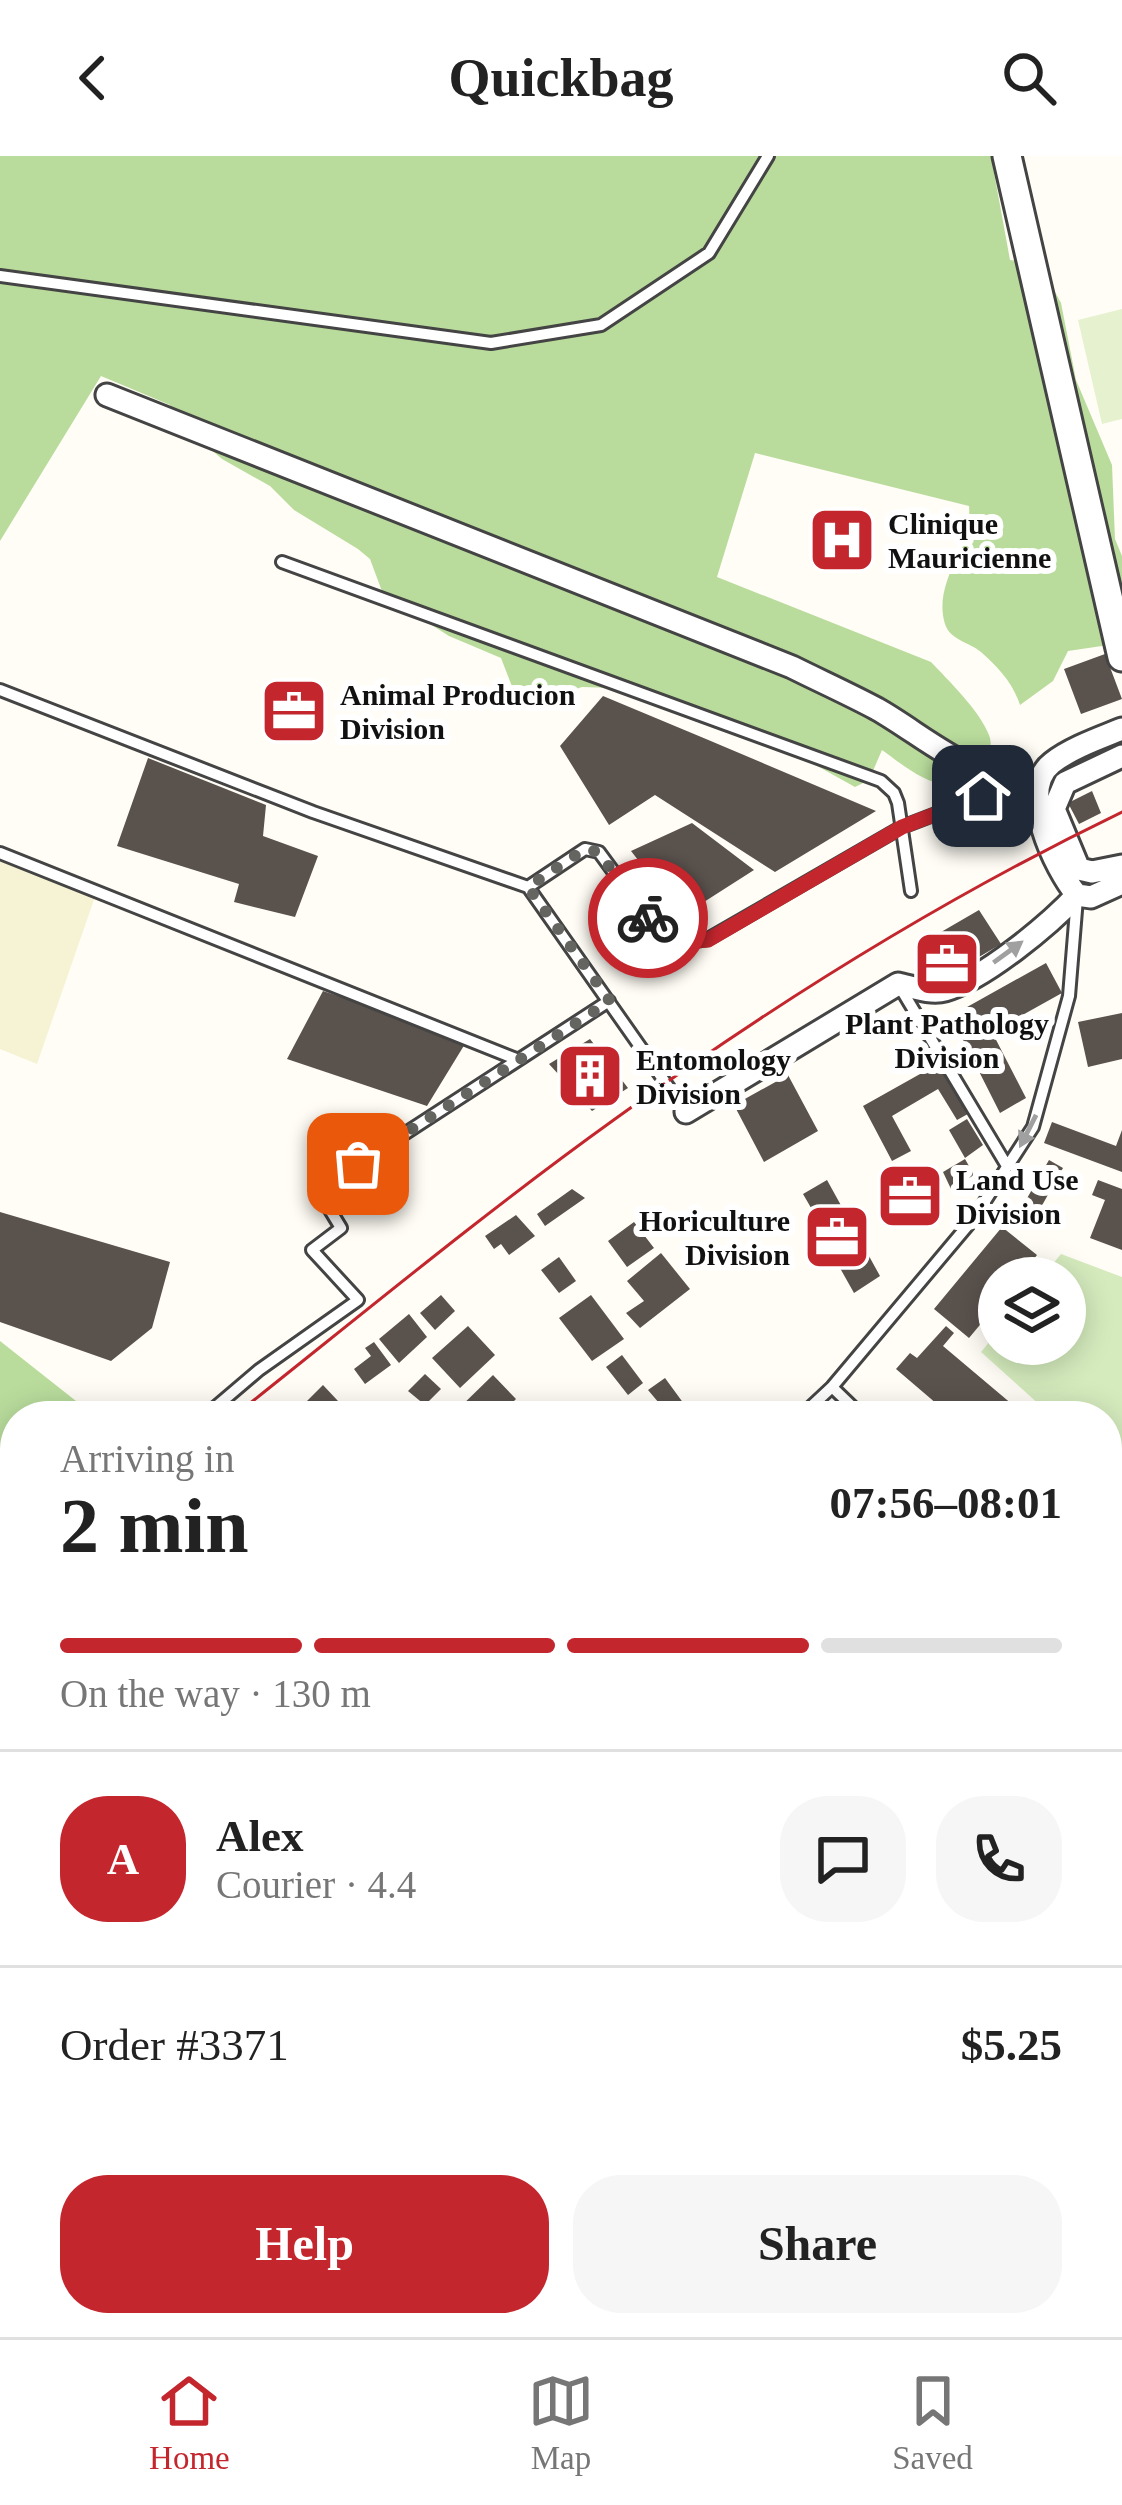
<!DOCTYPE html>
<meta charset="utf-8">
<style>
body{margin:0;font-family:"Times New Roman",serif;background:#f6f6f6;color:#222;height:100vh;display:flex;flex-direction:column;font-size:45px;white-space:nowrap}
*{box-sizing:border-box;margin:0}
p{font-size:39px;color:#767676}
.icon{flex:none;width:66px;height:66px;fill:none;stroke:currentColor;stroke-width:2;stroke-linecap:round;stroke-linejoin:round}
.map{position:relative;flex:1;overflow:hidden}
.details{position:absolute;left:0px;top:1245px;width:1122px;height:936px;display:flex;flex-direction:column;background:#fff;border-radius:48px 48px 0 0;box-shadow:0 6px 30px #0003}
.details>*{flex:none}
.fabs{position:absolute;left:978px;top:1101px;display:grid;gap:24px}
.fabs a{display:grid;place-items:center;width:108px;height:108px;border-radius:50%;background:#fff;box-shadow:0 6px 30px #0003;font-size:60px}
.pin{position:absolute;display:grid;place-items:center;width:102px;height:102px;color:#fff;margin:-51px;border-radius:24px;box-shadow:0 6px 18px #0006}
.courier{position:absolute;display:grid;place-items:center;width:120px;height:120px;margin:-60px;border:9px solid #c4262e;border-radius:50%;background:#fff;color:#222;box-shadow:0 3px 15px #0007}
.head em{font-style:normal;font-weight:700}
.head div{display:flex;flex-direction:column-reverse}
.head{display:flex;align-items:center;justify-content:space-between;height:204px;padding:0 60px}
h1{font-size:78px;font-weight:700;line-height:90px}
.bar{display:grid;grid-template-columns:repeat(4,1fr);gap:18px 12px;align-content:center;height:144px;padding:0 60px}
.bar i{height:15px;border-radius:9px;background:#e0e0e0}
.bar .active{background:#c4262e}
.bar p{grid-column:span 4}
.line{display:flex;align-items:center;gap:30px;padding:0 60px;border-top:3px solid #e0e0e0}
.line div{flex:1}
.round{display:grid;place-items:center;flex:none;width:126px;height:126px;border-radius:48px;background:#f6f6f6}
.action{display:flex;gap:24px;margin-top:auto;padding:24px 60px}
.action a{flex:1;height:138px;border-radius:48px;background:#c4262e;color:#fff;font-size:48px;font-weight:700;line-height:138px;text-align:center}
.action a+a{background:#f6f6f6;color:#222}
header{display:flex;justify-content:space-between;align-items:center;height:156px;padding:0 60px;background:#fff;font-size:54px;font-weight:700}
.menu{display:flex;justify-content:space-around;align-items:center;height:168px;border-top:3px solid #e0e0e0;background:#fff;font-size:33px;color:#767676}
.menu a{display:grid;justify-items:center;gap:6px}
.menu .active{color:#c4262e}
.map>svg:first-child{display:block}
.farmland{fill:#f6f3d4}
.green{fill:#d5ebbd}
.forest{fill:#b9dc9c}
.pitch{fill:#e6f2cf}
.building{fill:#5a524d}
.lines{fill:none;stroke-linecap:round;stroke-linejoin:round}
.service-casing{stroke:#444;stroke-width:16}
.minor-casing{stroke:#444;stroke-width:27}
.tertiary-casing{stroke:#444;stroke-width:33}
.service{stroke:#fff;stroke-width:10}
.minor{stroke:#fff;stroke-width:21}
.tertiary{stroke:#fff;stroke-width:27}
.tram{stroke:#c4262e;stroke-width:3}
.oneway{fill:#a0a0a0}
.done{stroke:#646461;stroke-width:12;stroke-dasharray:0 21.6}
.route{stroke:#c4262e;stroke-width:15}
.labels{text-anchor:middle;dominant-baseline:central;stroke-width:12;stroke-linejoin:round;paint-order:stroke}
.poi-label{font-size:30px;font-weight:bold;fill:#111;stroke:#fff;text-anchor:start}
</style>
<header><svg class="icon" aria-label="back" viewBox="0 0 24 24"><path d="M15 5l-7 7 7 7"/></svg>Quickbag<svg class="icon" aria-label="search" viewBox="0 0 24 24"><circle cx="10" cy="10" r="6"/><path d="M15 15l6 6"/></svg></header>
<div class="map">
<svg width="1122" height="2181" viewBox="0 0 1122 2181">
<rect width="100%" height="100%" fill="#fffdf5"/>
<!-- farmland -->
<path class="farmland" d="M 0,698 L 97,735 L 37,908 L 0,893 Z
M 1107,1494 L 1122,1517 L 1122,2169 L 1107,2160 Z
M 0,1683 L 15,1691 L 15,1749 L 11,1757 L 15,1764 L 15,2166 L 255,2166 L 219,2181 L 0,2181 Z"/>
<!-- green -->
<path class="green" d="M 1061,1098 L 1122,1121 L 1122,1308 L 1115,1313 L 1107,1307 L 1107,1260 L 1052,1260 L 981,1196 L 999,1174 L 999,1188 L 1065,1188 L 1065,1122 L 1041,1122 Z"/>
<!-- forest -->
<path class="forest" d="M 0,0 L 991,0 L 1010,104 L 1028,106 L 1048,123 L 1061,147 L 1076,224 L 1112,309 L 1115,383 L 1122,400 L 1122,487 L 1068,495 L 1053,525 L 1020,549 C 1013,527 998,511 981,496 C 969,486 950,484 945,468 C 932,426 973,389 969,350 L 755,297 L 717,421 L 931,506 C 948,524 980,555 989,579 C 994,592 987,603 979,613 C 949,649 910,614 882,594 L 869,624 L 855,631 L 794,597 L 615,532 L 582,531 L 549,542 L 513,533 L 501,502 L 449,480 L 383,438 L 370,403 L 358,393 L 294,354 L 270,330 L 222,303 L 171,259 L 170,249 L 101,220 L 0,385 Z
M 0,1185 L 95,1260 L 15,1260 L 15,1419 L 0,1437 Z
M 1107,2160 L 1122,2169 L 1122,2181 L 820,2181 L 803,2166 L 1107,2166 Z
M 309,2166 L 684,2166 L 721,2181 L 268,2181 Z"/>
<!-- pitch -->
<path class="pitch" d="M 1122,153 L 1122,263 L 1102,268 L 1078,164 Z"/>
<!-- building -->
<path class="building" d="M 1105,498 L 1122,543 L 1081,558 L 1064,513 Z
M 603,540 L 706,583 L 876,655 L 775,716 L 655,639 L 609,669 L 560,590 Z
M 148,602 L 266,649 L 263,680 L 318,700 L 295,761 L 234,746 L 239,728 L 117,690 Z
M 1092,635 L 1101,657 L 1079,668 L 1068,647 Z
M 692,667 L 754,714 L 682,760 L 631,695 Z
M 979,754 L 1001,788 L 935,827 L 917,790 Z
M 1046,807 L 1062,837 L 992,876 L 1026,942 L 1000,957 L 951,860 Z
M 323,835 L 468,883 L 427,950 L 287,903 Z
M 1122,857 L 1122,903 L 1088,911 L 1078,866 Z
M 590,883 L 628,932 L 592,955 L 549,908 Z
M 945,904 L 975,954 L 957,964 L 938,933 L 892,960 L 911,995 L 892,1005 L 863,950 Z
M 788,919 L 818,975 L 764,1006 L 734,949 Z
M 967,963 L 983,989 L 965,1002 L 949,974 Z
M 1052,966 L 1116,990 L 1122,974 L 1122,1016 L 1044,987 Z
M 965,1003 L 974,1019 L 951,1033 L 943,1016 Z
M 1049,1004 L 1063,1012 L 1040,1053 L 1026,1044 Z
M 927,1013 L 941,1037 L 893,1067 L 878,1042 Z
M 827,1024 L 880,1120 L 854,1137 L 831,1096 L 818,1105 L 806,1087 L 825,1076 L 803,1038 Z
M 1098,1024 L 1122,1033 L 1122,1094 L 1090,1082 L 1105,1044 L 1092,1039 Z
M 572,1033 L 585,1042 L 545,1070 L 537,1058 Z
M 0,1056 L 170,1106 L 152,1172 L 111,1205 L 0,1166 Z
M 516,1059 L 535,1080 L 509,1099 L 501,1088 L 494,1093 L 485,1080 Z
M 634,1066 L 654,1092 L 627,1111 L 608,1085 Z
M 1002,1071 L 1037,1099 L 1019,1122 L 999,1122 L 999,1146 L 969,1182 L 934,1153 Z
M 661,1097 L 690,1133 L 640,1172 L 626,1157 L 644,1145 L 627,1125 Z
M 559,1101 L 576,1125 L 559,1137 L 541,1114 Z
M 441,1139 L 455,1155 L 435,1174 L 420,1157 Z
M 591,1139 L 624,1183 L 592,1205 L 559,1162 Z
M 409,1158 L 427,1181 L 399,1207 L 379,1183 Z
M 468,1170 L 495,1199 L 460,1232 L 432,1202 Z
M 946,1170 L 954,1177 L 943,1190 L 1026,1260 L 951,1260 L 896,1213 L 910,1197 L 917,1202 Z
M 374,1186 L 391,1209 L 365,1228 L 354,1213 L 371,1200 L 365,1192 Z
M 622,1199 L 643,1227 L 628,1239 L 606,1211 Z
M 425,1218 L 441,1233 L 425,1249 L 408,1235 Z
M 493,1219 L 516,1243 L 499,1260 L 451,1260 Z
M 665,1222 L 684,1248 L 670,1260 L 648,1234 Z
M 323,1229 L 352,1260 L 292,1260 Z
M 0,1601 L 15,1611 L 15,1631 L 6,1645 L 0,1642 Z"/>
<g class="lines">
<defs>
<path id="service" d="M 0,120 L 491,187 L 601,169 L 709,97 L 768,0
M 282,406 L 881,625 L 894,637 L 898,647 L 911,735
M 0,534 L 313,656 L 528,731 L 585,693 L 599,696 L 659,778 L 681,787 L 708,783 L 902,671 L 1014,628
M 0,697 L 516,903
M 528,731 L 686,956
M 898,828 L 1007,1010
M 832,1231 L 862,1260
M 205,1260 L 259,1214 L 358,1144 L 312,1094 L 341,1072 L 318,1034 L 609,845
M 801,1260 L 832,1231 L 974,1062 L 1033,971 L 1069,840 L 1077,742
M 1107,1425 L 1122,1447
M 0,1459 L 15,1442
M 0,1677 L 15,1686
M 989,2166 L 1004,2181"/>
<path id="minor" d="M 107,239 L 792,511 C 820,525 849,538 877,553 C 928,582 977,631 1040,623
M 1122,600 L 1065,627 L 1054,653 L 1079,713 L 1092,716 L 1122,710
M 1077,739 C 1055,713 1017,634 1052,607 C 1071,592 1100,582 1122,573
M 686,956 L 898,828 C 912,831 931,838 945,834 C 984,823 1049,769 1077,739 L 1091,741 L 1122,727"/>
<path id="tertiary" d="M 1007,0 L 1122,501"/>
</defs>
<!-- service casing -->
<use href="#service" class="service-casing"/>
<!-- minor casing -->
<use href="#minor" class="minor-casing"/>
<!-- tertiary casing -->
<use href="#tertiary" class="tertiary-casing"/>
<!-- service -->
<use href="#service" class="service"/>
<!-- minor -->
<use href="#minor" class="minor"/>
<!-- tertiary -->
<use href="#tertiary" class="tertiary"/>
<!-- tram -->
<path class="tram" d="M 234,1260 C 360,1160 484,1057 615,963 C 775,847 944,742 1122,656
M 0,1503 L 15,1484"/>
</g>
<!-- one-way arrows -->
<defs><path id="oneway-solid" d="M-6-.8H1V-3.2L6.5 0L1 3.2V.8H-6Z" transform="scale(3)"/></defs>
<g class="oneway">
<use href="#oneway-solid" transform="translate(1008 796) rotate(-36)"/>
<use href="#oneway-solid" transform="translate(1028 975) rotate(117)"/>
</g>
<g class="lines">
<!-- done -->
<path class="done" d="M 358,1008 L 610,845 L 528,731 L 585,693 L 598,696 L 648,762"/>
<!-- route -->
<path class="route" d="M 648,762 C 665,786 680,787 708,784 L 902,671 L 983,640"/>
</g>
<!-- icons -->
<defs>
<symbol id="hospital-square" viewBox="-11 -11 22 22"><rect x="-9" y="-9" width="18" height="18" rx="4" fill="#c4262e" stroke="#fff"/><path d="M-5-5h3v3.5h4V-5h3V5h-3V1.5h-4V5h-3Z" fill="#fff"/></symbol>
<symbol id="office-square" viewBox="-11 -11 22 22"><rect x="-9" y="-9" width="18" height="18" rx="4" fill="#c4262e" stroke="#fff"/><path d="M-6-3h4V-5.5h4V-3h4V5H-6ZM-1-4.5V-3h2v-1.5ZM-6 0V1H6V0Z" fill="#fff"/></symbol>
<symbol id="building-square" viewBox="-11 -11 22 22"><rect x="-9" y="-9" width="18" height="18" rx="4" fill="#c4262e" stroke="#fff"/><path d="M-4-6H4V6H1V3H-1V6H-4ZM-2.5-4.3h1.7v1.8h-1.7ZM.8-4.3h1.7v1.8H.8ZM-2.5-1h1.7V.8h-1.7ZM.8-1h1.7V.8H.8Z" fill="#fff"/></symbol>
</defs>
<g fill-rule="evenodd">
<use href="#hospital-square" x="804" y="346" width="76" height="76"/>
<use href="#office-square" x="256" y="517" width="76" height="76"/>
<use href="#office-square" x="909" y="770" width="76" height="76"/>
<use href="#building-square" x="552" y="882" width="76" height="76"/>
<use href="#office-square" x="872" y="1002" width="76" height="76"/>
<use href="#office-square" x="799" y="1043" width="76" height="76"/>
</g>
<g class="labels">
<!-- poi labels -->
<g class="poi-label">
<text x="888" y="367">Clinique<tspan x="888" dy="34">Mauricienne</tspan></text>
<text x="340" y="538">Animal Producion<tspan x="340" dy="34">Division</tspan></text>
<text x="947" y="867" text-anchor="middle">Plant Pathology<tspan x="947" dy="34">Division</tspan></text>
<text x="636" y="903">Entomology<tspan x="636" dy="34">Division</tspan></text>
<text x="956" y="1023">Land Use<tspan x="956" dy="34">Division</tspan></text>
<text x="790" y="1064" text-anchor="end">Horiculture<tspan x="790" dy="34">Division</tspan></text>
</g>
</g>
</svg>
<div class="fabs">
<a><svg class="icon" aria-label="layers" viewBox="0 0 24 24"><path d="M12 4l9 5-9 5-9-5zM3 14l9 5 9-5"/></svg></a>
</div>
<div class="pin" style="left:358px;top:1008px;background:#ea580c"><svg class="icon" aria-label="bag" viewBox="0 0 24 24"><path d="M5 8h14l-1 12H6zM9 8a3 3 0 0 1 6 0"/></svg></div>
<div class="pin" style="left:983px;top:640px;background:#1f2937"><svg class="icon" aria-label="home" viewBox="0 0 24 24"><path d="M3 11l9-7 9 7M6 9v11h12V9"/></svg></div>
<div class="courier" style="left:648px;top:762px"><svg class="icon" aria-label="bike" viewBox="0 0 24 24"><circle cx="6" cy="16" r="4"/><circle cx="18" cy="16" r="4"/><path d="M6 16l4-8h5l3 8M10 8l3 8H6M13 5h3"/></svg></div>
<section class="details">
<div class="head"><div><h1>2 min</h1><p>Arriving in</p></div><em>07:56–08:01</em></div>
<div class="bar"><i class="active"></i><i class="active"></i><i class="active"></i><i></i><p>On the way · 130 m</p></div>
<div class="line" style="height:216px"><b class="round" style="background:#c4262e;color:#fff">A</b><div><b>Alex</b><p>Courier · 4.4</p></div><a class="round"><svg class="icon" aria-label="chat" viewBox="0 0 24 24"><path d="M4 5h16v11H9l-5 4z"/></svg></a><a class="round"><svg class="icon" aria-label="phone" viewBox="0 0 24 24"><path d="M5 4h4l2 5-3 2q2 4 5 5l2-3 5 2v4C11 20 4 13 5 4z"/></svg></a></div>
<div class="line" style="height:156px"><div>Order #3371</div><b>$5.25</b></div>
<div class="action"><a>Help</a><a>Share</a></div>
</section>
</div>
<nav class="menu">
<a class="active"><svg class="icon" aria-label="home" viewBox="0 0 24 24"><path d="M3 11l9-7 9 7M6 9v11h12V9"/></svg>Home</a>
<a><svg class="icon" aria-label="map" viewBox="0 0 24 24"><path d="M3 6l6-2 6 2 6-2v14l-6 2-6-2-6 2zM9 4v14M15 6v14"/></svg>Map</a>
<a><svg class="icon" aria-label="saved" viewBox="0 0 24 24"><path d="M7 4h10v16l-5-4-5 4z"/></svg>Saved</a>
</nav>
